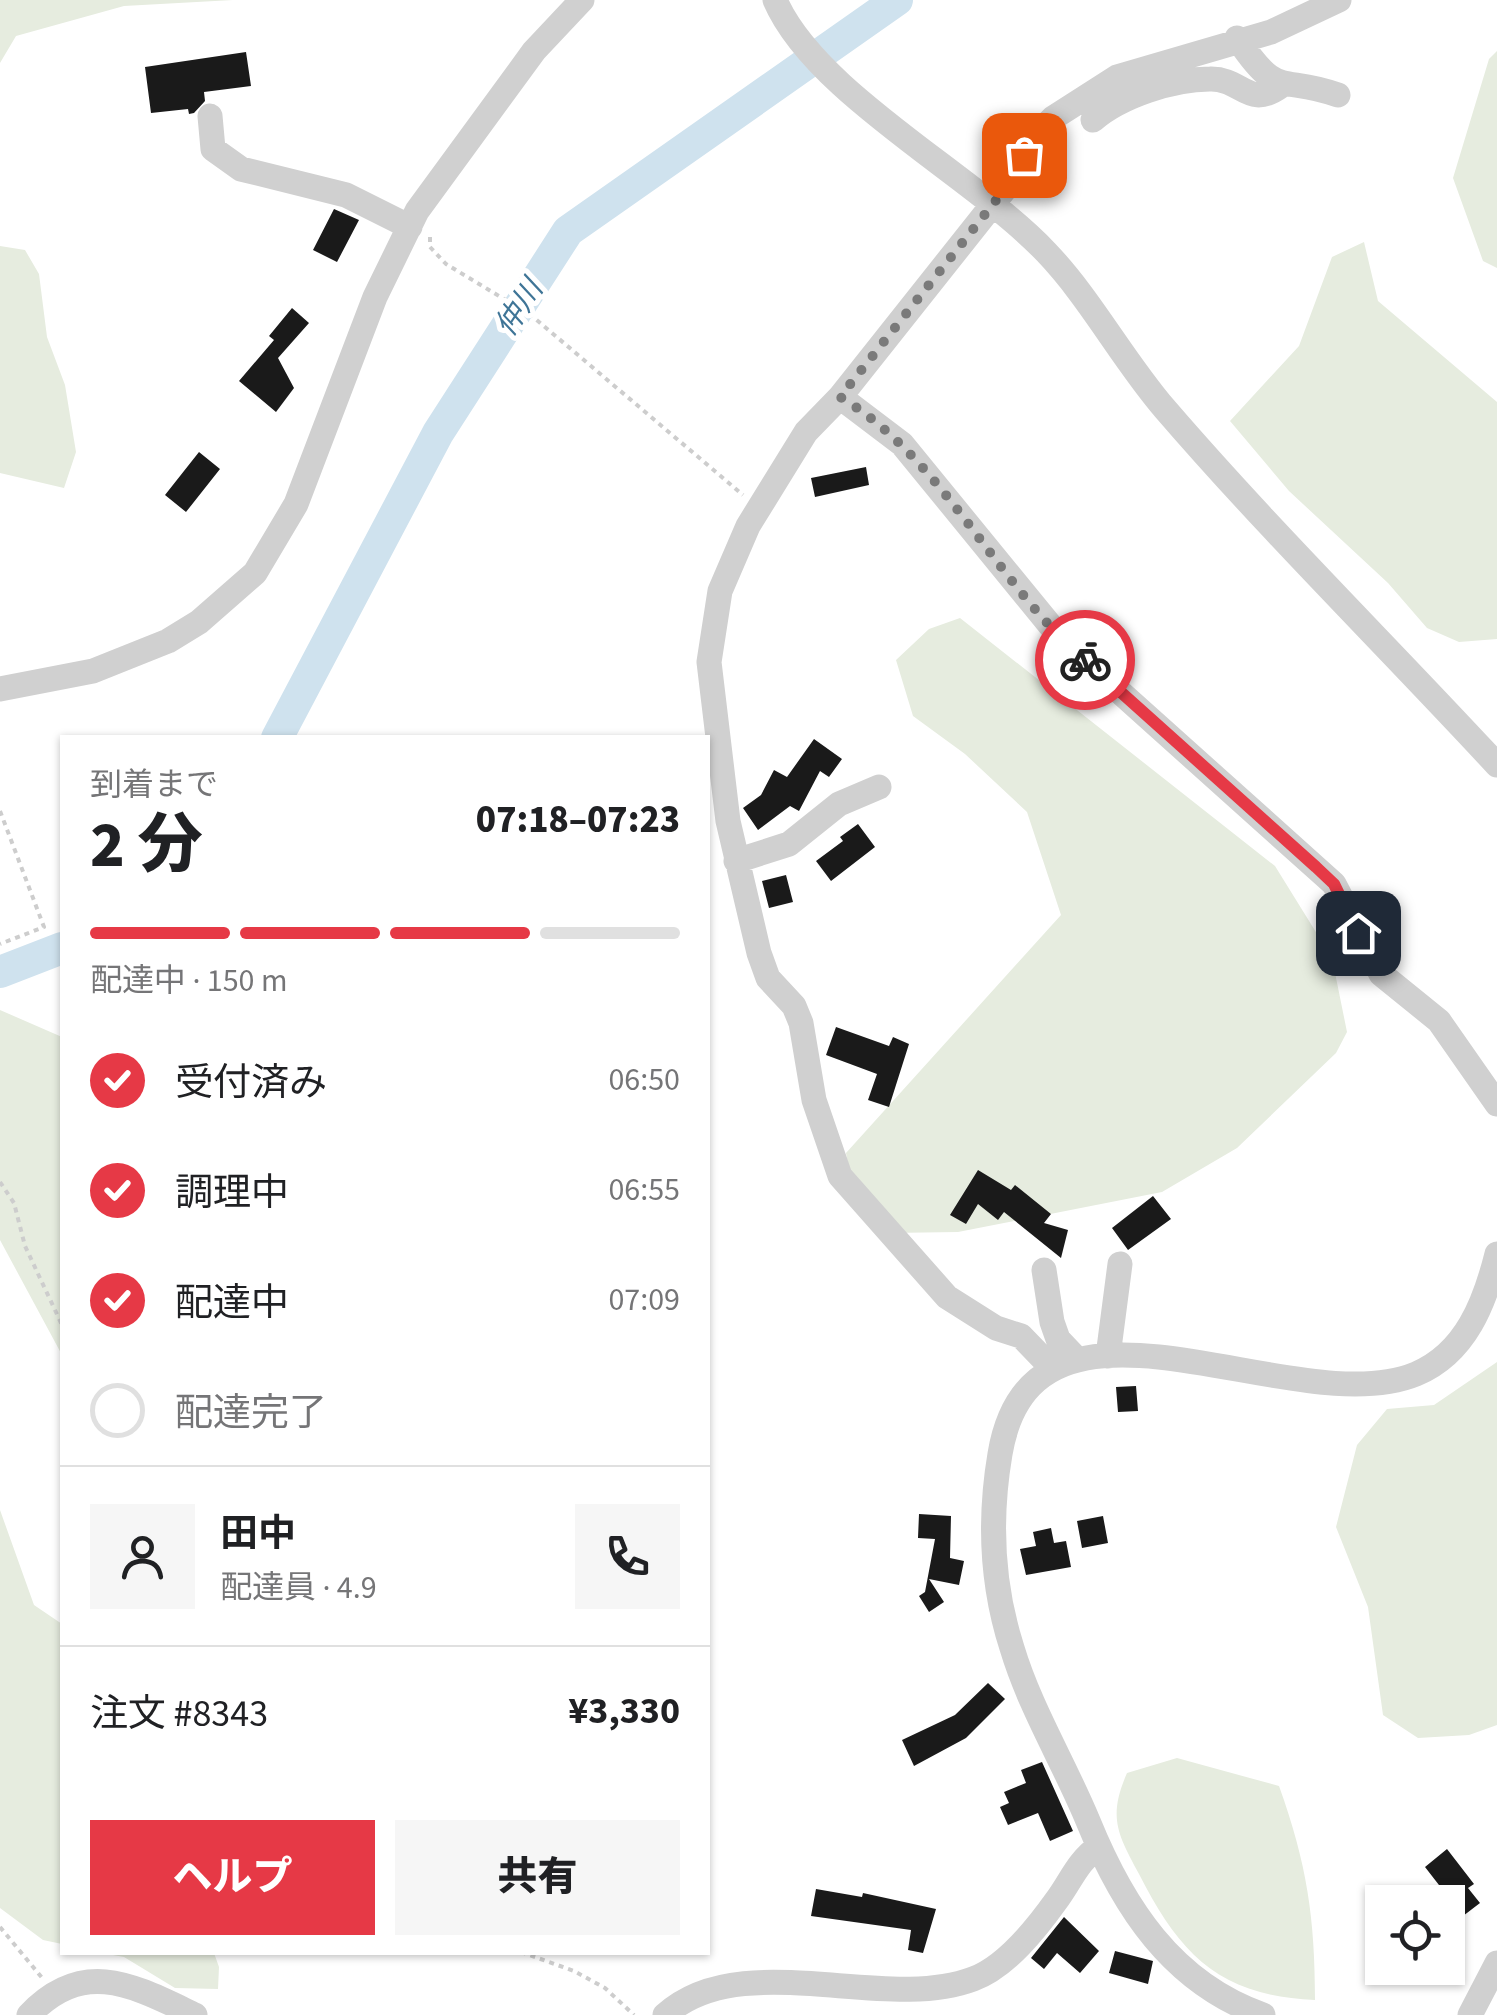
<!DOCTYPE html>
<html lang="ja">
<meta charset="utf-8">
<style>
body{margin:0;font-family:"Source Sans 3","Noto Sans JP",sans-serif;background:#f6f6f6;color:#202124;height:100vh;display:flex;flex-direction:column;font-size:38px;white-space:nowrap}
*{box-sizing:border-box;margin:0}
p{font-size:32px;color:#757577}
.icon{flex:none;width:55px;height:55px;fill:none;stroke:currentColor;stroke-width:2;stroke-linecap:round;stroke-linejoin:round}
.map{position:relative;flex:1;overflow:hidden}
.panel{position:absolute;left:60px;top:735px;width:650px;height:1220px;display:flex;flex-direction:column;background:#fff;border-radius:0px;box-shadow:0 2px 8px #0004}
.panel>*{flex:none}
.tools{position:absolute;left:1365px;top:1885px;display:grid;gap:20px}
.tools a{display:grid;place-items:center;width:100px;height:100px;border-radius:0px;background:#fff;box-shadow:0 2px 8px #0004;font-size:50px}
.pin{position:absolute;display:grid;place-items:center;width:85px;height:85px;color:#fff;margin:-42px;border-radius:20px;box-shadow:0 5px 15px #0006}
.courier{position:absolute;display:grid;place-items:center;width:100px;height:100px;margin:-50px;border:8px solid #e63946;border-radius:50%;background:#fff;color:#222;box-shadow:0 2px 12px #0007}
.overview em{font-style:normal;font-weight:800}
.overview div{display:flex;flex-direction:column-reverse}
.overview{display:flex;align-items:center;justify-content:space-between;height:170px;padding:0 30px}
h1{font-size:65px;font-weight:800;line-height:75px}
.bar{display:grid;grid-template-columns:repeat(4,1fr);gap:15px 10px;align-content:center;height:120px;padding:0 30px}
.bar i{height:12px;border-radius:8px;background:#e0e0e0}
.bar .selected{background:#e63946}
.bar p{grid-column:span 4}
.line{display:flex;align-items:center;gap:25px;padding:0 30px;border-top:2px solid #e0e0e0}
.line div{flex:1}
.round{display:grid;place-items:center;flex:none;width:105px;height:105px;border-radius:0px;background:#f6f6f6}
ol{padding:0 30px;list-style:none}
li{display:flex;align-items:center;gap:30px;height:110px}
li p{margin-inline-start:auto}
li .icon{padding:10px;border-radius:50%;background:#e63946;color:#fff;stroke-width:4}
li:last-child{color:#757577}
li i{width:55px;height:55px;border:5px solid #e0e0e0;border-radius:50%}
.action{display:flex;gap:20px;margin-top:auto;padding:20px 30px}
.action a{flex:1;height:115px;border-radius:0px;background:#e63946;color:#fff;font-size:40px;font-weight:800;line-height:115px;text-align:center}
.action a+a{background:#f6f6f6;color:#202124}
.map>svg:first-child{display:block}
.green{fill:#e6ecdf}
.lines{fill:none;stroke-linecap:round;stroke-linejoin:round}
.river{stroke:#cfe2ee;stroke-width:32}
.building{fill:#1a1a1a}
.path{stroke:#cdcdcd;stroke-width:4;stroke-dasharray:5 5;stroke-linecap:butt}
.minor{stroke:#d0d0d0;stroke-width:25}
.done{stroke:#7a7a7a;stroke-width:10;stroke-dasharray:0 18}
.route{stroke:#e63946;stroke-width:12}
.labels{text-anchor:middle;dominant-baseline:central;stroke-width:10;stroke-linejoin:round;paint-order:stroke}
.water-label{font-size:30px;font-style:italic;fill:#3f7597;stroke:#fff}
</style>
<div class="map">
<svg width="1497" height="2015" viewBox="0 0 1497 2015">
<rect width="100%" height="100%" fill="#fff"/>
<!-- green -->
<path class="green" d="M 0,0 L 233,0 L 124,6 L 16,36 L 0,63 Z
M 1497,51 L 1497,268 L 1483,261 L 1453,178 L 1489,59 Z
M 1364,242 L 1378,301 L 1497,402 L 1497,639 L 1459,642 L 1427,628 L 1388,583 L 1289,491 L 1230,421 L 1299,346 L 1332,257 Z
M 0,246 L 25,250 L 39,274 L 47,337 L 65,385 L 76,452 L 64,488 L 0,473 Z
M 960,618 L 1275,866 L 1332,958 L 1347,1032 L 1336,1053 L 1237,1148 L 1162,1192 L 958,1232 L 889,1233 L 852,1186 L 846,1153 L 1061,915 L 1027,812 L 965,754 L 913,716 L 896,660 L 929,629 Z
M 0,1010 L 62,1037 L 62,1355 L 0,1240 Z
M 1497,1362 L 1497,1725 L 1469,1735 L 1418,1738 L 1383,1715 L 1368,1607 L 1336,1527 L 1357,1445 L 1387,1409 L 1434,1405 Z
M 0,1510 L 34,1605 L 62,1624 L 62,1944 L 43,1940 L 0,1908 Z
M 1177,1758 L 1279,1786 C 1307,1864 1315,1918 1315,2000 C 1220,1996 1180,1955 1139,1874 C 1117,1833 1108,1817 1127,1773 Z
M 102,1953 L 214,1953 L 219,1967 L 218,1989 L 175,1988 L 124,1957 Z"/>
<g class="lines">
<!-- river -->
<path class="river" d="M 277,738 L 438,433 L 568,231 L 897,0
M 0,972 L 62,948"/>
</g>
<!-- building -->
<path class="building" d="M 246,52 L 251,86 L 204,92 L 205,101 L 194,113 L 189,114 L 188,109 L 151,113 L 145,67 Z
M 334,209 L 359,220 L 337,262 L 313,250 Z
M 292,308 L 309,323 L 278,358 L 294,388 L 276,412 L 239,381 L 274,340 L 269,336 Z
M 199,452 L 220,469 L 186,512 L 165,495 Z
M 866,467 L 869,485 L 815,497 L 811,478 Z
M 814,739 L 842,759 L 829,777 L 820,771 L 799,811 L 790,806 L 758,830 L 743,808 L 761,795 L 774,770 L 787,777 Z
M 858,824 L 875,847 L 831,881 L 816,861 L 843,841 L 840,837 Z
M 786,875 L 793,902 L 769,908 L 762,881 Z
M 836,1027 L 889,1046 L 893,1037 L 909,1044 L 889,1107 L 868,1100 L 877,1074 L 826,1055 Z
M 978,1170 L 1011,1190 L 1015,1185 L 1051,1214 L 1044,1223 L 1068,1230 L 1061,1258 L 1004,1212 L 998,1220 L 978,1204 L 966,1224 L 950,1215 Z
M 1153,1196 L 1171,1219 L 1128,1250 L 1112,1228 Z
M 1136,1386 L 1138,1411 L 1118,1412 L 1116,1387 Z
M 919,1514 L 951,1516 L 950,1558 L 964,1561 L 959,1585 L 929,1579 L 944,1602 L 929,1612 L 919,1596 L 925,1592 L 935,1539 L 918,1538 Z
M 1103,1516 L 1108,1543 L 1082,1548 L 1077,1521 Z
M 1051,1528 L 1054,1543 L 1066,1541 L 1071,1567 L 1026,1575 L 1020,1549 L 1036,1546 L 1033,1532 Z
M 988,1683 L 1005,1699 L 966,1738 L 914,1766 L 902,1740 L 955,1715 Z
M 1042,1762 L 1073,1831 L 1050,1841 L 1038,1813 L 1008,1825 L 1000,1807 L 1009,1803 L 1004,1792 L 1026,1783 L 1021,1770 Z
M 1447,1849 L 1474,1884 L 1468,1888 L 1480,1903 L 1463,1916 L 1425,1867 Z
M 816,1889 L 862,1897 L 863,1893 L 936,1909 L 923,1953 L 908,1950 L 911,1930 L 811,1916 Z
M 1064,1917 L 1099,1951 L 1080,1973 L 1057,1953 L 1044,1969 L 1031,1958 Z
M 1115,1951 L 1153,1961 L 1148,1984 L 1109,1973 Z"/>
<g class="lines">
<!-- path -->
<path class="path" d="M 430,237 L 430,247 L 446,264 L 532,316 L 743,495
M 0,811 L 44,927 L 0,944
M 0,1182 L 14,1203 L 25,1246 L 62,1325
M 0,1927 L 43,1979
M 521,1952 L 574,1971 L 605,1988 L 634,2015"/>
<!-- minor -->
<path class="minor" d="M 775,0 C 815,93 973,175 1046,252 C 1091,299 1122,359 1165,409 C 1271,532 1387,646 1497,765
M 1237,38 C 1279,101 1280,74 1338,95
M 210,116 L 213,149 L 241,169 L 346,195 L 410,227
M 1093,120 C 1121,96 1173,79 1210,79 C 1242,78 1248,110 1281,86
M 840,397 L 902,444 L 1063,641 L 1334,884 L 1381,974 L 1439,1021 L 1497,1104
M 0,689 L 93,671 L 168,641 L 199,622 L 255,573 L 296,504 L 375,297 L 417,211 L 534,51 L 582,0
M 736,861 L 789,844 L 839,804 L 879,787
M 1044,1270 L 1052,1322 L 1058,1339 L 1076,1358
M 1108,1356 L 1120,1264
M 1051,1367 L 1021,1336 L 996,1328 L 947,1297 L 840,1176 L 814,1100 L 801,1023 L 794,1006 L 768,978 L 759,953 L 728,821 L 709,662 L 720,591 L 748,526 L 806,432 L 840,397 L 1005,189 L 1038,133 L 1053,118 L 1117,77 L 1271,32 L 1339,0
M 29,2015 C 84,1957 134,1986 195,2015
M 665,2015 C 741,1946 883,2013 973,1979 C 1006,1967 1036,1929 1056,1901 C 1071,1881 1077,1862 1098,1847
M 1263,2015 C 1172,1983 1123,1907 1088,1821 C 1064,1763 1030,1708 1012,1648 C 992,1586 989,1519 1000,1454 C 1033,1256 1293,1425 1416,1374 C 1466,1353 1485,1302 1497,1254
M 1470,2015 L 1497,1963"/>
</g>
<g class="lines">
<!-- done -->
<path class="done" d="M 1024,155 L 1005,189 L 840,397 C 944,459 994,582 1085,660"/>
<!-- route -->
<path class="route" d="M 1085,660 L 1316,867 L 1334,884 L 1358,933"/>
</g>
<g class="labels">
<!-- water labels -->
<g class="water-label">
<text transform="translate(519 308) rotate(-57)">仲川</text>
</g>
</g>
</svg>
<div class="tools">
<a><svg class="icon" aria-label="locate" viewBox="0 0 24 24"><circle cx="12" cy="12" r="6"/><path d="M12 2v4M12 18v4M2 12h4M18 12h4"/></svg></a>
</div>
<div class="pin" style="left:1024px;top:155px;background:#ea580c"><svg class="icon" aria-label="bag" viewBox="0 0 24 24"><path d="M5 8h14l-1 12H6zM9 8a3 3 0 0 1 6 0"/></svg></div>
<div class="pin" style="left:1358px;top:933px;background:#1f2937"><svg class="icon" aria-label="home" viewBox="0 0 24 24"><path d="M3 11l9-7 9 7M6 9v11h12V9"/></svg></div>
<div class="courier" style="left:1085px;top:660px"><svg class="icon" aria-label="bike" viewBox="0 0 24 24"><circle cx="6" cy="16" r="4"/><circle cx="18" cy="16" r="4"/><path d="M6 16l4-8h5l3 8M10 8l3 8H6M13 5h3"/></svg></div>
<section class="panel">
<div class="overview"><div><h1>2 分</h1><p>到着まで</p></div><em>07:18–07:23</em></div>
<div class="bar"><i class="selected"></i><i class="selected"></i><i class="selected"></i><i></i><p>配達中 · 150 m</p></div>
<ol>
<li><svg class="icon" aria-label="check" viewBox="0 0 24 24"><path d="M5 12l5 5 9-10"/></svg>受付済み<p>06:50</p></li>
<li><svg class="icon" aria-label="check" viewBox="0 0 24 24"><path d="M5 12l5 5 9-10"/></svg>調理中<p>06:55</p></li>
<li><svg class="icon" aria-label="check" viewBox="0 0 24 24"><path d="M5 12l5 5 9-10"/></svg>配達中<p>07:09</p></li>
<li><i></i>配達完了</li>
</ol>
<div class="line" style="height:180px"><a class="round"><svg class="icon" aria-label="person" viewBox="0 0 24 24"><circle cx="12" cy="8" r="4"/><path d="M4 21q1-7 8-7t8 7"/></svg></a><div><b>田中</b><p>配達員 · 4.9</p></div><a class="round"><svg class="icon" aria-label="phone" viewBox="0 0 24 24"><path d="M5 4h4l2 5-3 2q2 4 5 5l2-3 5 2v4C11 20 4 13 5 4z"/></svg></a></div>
<div class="line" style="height:130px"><div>注文 #8343</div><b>¥3,330</b></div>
<div class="action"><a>ヘルプ</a><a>共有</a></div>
</section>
</div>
